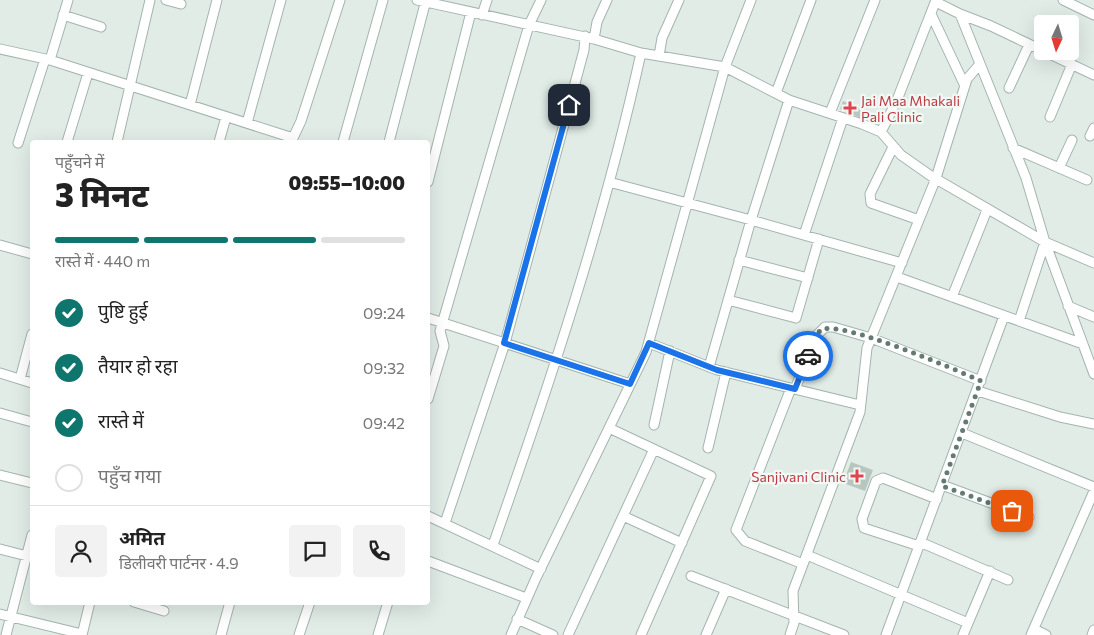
<!DOCTYPE html>
<html lang="hi">
<meta charset="utf-8">
<style>
body{margin:0;font-family:Commissioner,"Noto Sans Devanagari",sans-serif;background:#f2f2f2;color:#222;height:100vh;display:flex;flex-direction:column;font-size:19px;white-space:nowrap}
*{box-sizing:border-box;margin:0}
p{font-size:16px;color:#767676}
.icon{flex:none;width:28px;height:28px;fill:none;stroke:currentColor;stroke-width:2;stroke-linecap:round;stroke-linejoin:round}
.map{position:relative;flex:1;overflow:hidden}
.panel{position:absolute;left:30px;top:140px;width:400px;height:465px;display:flex;flex-direction:column;background:#fff;border-radius:5px;box-shadow:0 5px 20px #0002}
.panel>*{flex:none}
.needle{width:32px;rotate:184deg}
.controls{position:absolute;left:1034px;top:15px;display:grid;gap:10px}
.controls a{display:grid;place-items:center;width:45px;height:45px;border-radius:5px;background:#fff;box-shadow:0 5px 20px #0002;font-size:25px}
.pin{position:absolute;display:grid;place-items:center;width:42px;height:42px;color:#fff;margin:-21px;border-radius:10px;box-shadow:0 2px 8px #0006}
.courier{position:absolute;display:grid;place-items:center;width:50px;height:50px;margin:-25px;border:4px solid #1a73e8;border-radius:50%;background:#fff;color:#222;box-shadow:0 1px 6px #0007}
.headline em{font-style:normal;font-weight:800}
.headline div{display:flex;flex-direction:column-reverse}
.headline{display:flex;align-items:center;justify-content:space-between;height:85px;padding:0 25px}
h1{font-size:32px;font-weight:800;line-height:38px}
.bar{display:grid;grid-template-columns:repeat(4,1fr);gap:8px 5px;align-content:center;height:60px;padding:0 25px}
.bar i{height:6px;border-radius:4px;background:#e0e0e0}
.bar .selected{background:#0f766e}
.bar p{grid-column:span 4}
.line{display:flex;align-items:center;gap:12px;padding:0 25px;border-top:1px solid #e0e0e0}
.line div{flex:1}
.round{display:grid;place-items:center;flex:none;width:52px;height:52px;border-radius:5px;background:#f2f2f2}
ol{padding:0 25px;list-style:none}
li{display:flex;align-items:center;gap:15px;height:55px}
li p{margin-inline-start:auto}
li .icon{padding:5px;border-radius:50%;background:#0f766e;color:#fff;stroke-width:4}
li:last-child{color:#767676}
li i{width:28px;height:28px;border:2px solid #e0e0e0;border-radius:50%}
.map>svg:first-child{display:block}
.building{fill:#b7c7bf}
.lines{fill:none;stroke-linecap:round;stroke-linejoin:round}
.minor-casing{stroke:#a4b4ae;stroke-width:11}
.minor{stroke:#fff;stroke-width:9}
.done{stroke:#647a73;stroke-width:5;stroke-dasharray:0 9}
.route{stroke:#1a73e8;stroke-width:6}
.health-dot{fill:#e0444e;stroke:#f2f8f5;stroke-width:2}
.labels{text-anchor:middle;dominant-baseline:central;stroke-width:4.5;stroke-linejoin:round;paint-order:stroke}
.health-label{font-size:14px;fill:#be3a42;stroke:#f2f8f5;text-anchor:start}
</style>
<div class="map">
<svg width="1094" height="635" viewBox="0 0 1094 635">
<rect width="100%" height="100%" fill="#e1ece7"/>
<!-- building -->
<path class="building" d="M 843,101 L 864,110 L 861,118 L 840,109 Z
M 851,462 L 873,470 L 865,491 L 843,483 Z"/>
<g class="lines">
<defs>
<path id="minor" d="M 166,0 L 181,4
M 417,0 L 594,39 L 641,53 L 725,67 L 789,100 L 862,124 L 881,132 L 901,155 L 931,176 L 1045,242 L 1094,263
M 1063,0 L 1094,15
M 936,2 L 960,14 L 1026,178 L 1045,242 L 1094,374
M 931,14 L 965,86
M 960,14 L 991,26 L 1094,75
M 63,15 L 101,27
M 482,15 L 487,0
M 594,39 L 597,22 L 607,0
M 0,49 L 50,60 L 293,138 L 301,121 L 340,0
M 659,56 L 662,38 L 679,0
M 50,60 L 68,0
M 1009,88 L 1029,45
M 776,93 L 811,0
M 190,105 L 217,0
M 830,113 L 875,0
M 1050,117 L 1072,64
M 247,123 L 281,0
M 881,132 L 897,100 L 936,0
M 1090,136 L 1094,128
M 67,142 L 88,73
M 117,142 L 150,0
M 219,142 L 226,117
M 343,142 L 383,0
M 389,142 L 426,0
M 18,143 L 45,59
M 893,147 L 870,194 L 871,203 L 919,220
M 1013,148 L 1087,180
M 1059,168 L 1072,140
M 428,182 L 471,12
M 609,182 L 751,220 L 902,263
M 804,235 L 843,118
M 0,245 L 32,254
M 739,260 L 808,278
M 897,277 L 1083,344
M 952,297 L 987,210
M 728,300 L 796,318 L 819,239
M 1068,306 L 1094,317
M 428,318 L 630,384
M 1019,321 L 1045,242
M 649,343 L 717,370 L 860,405
M 709,367 L 751,220 L 789,100
M 0,373 L 32,383
M 20,379 L 32,334
M 791,388 L 736,530 L 745,541 L 803,564
M 795,389 L 817,335 L 825,327 L 833,327 L 871,338 L 981,381
M 978,391 L 1060,417 L 1094,424
M 428,399 L 444,346 L 440,331 L 529,25 L 541,0
M 0,413 L 32,422
M 654,425 L 670,351
M 609,428 L 711,476 L 641,635
M 962,433 L 1094,487
M 708,448 L 726,372
M 0,475 L 32,483
M 942,485 L 1029,517
M 428,516 L 541,569
M 623,516 L 682,543
M 445,523 L 505,343 L 584,50 L 585,36
M 920,542 L 1008,580
M 493,545 C 550,383 604,221 641,53
M 919,546 L 864,528 L 862,519 L 876,481 L 883,478 L 937,499
M 0,549 L 27,556
M 807,555 L 968,623
M 428,561 L 526,598
M 691,576 L 844,635
M 134,602 L 164,611
M 0,614 L 82,634
M 517,619 L 553,635
M 1034,629 L 1046,635
M 6,635 L 32,535
M 82,635 L 90,602
M 221,635 L 230,602
M 299,635 L 310,602
M 378,635 L 388,602
M 511,635 L 536,578 L 646,352 L 725,67 L 751,0
M 568,635 L 654,449
M 706,635 L 726,589
M 790,635 L 794,623 L 793,591 L 860,412 L 867,348 L 936,178 L 967,79 L 980,64
M 886,635 L 1004,316
M 963,635 L 990,571
M 1031,635 L 1094,491
M 1092,635 L 1094,630"/>
</defs>
<!-- minor casing -->
<use href="#minor" class="minor-casing"/>
<!-- minor -->
<use href="#minor" class="minor"/>
</g>
<g class="lines">
<!-- done -->
<path class="done" d="M 808,356 L 820,330 C 840,319 956,370 981,381 L 942,486 L 1012,511"/>
<!-- route -->
<path class="route" d="M 569,105 L 504,343 L 630,384 L 649,343 L 717,370 L 795,389 L 808,356"/>
</g>
<!-- markers -->
<g class="health-dot">
<path d="M847.5 100.5h5v5h5v5h-5v5h-5v-5h-5v-5h5z"/>
<path d="M854.5 468.5h5v5h5v5h-5v5h-5v-5h-5v-5h5z"/>
</g>
<g class="labels">
<!-- health labels -->
<g class="health-label">
<text x="861" y="100">Jai Maa Mhakali<tspan x="861" dy="16">Pali Clinic</tspan></text>
<text x="846" y="476" text-anchor="end">Sanjivani Clinic</text>
</g>
</g>
</svg>
<div class="controls">
<a><svg class="needle" viewBox="-14 -14 28 28"><path d="M0-13l5 13h-10z" fill="#e53935"/><path d="M0 13l5-13h-10z" fill="#767676"/></svg></a>
</div>
<div class="pin" style="left:1012px;top:511px;background:#ea580c"><svg class="icon" aria-label="bag" viewBox="0 0 24 24"><path d="M5 8h14l-1 12H6zM9 8a3 3 0 0 1 6 0"/></svg></div>
<div class="pin" style="left:569px;top:105px;background:#1f2937"><svg class="icon" aria-label="home" viewBox="0 0 24 24"><path d="M3 11l9-7 9 7M6 9v11h12V9"/></svg></div>
<div class="courier" style="left:808px;top:356px"><svg class="icon" aria-label="car" viewBox="0 0 24 24"><path d="M5 17H2v-5l4-1 3-4h7l3 4 3 1v5h-3M9 17h6M6 11h13"/><circle cx="7" cy="17" r="2"/><circle cx="17" cy="17" r="2"/></svg></div>
<section class="panel">
<div class="headline"><div><h1>3 मिनट</h1><p>पहुँचने में</p></div><em>09:55–10:00</em></div>
<div class="bar"><i class="selected"></i><i class="selected"></i><i class="selected"></i><i></i><p>रास्ते में · 440 m</p></div>
<ol>
<li><svg class="icon" aria-label="check" viewBox="0 0 24 24"><path d="M5 12l5 5 9-10"/></svg>पुष्टि हुई<p>09:24</p></li>
<li><svg class="icon" aria-label="check" viewBox="0 0 24 24"><path d="M5 12l5 5 9-10"/></svg>तैयार हो रहा<p>09:32</p></li>
<li><svg class="icon" aria-label="check" viewBox="0 0 24 24"><path d="M5 12l5 5 9-10"/></svg>रास्ते में<p>09:42</p></li>
<li><i></i>पहुँच गया</li>
</ol>
<div class="line" style="height:90px"><a class="round"><svg class="icon" aria-label="person" viewBox="0 0 24 24"><circle cx="12" cy="8" r="4"/><path d="M4 21q1-7 8-7t8 7"/></svg></a><div><b>अमित</b><p>डिलीवरी पार्टनर · 4.9</p></div><a class="round"><svg class="icon" aria-label="chat" viewBox="0 0 24 24"><path d="M4 5h16v11H9l-5 4z"/></svg></a><a class="round"><svg class="icon" aria-label="phone" viewBox="0 0 24 24"><path d="M5 4h4l2 5-3 2q2 4 5 5l2-3 5 2v4C11 20 4 13 5 4z"/></svg></a></div>
</section>
</div>
